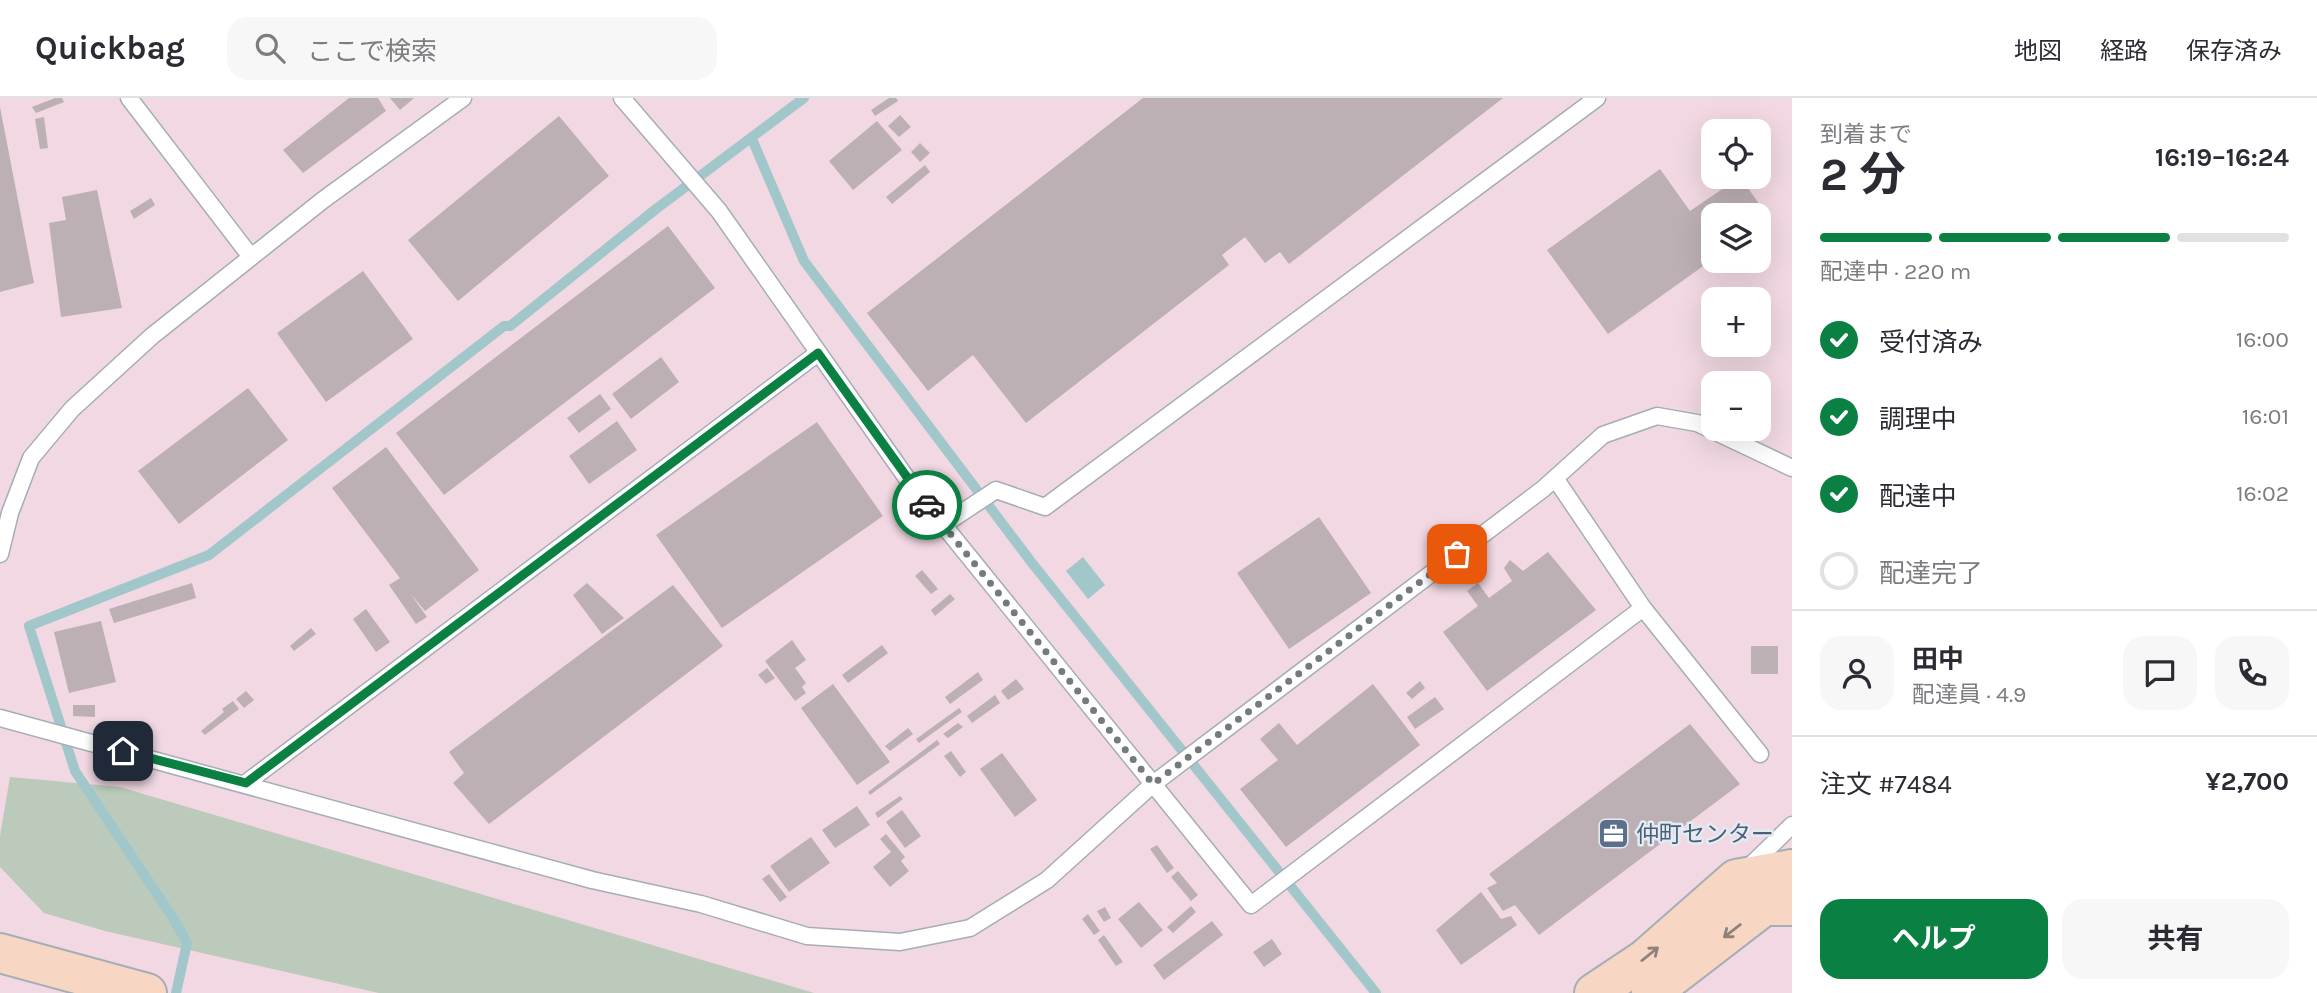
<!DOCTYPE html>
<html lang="ja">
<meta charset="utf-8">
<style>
body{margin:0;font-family:Karla,"Noto Sans JP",sans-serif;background:#f7f7f7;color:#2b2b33;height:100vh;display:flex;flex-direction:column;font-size:26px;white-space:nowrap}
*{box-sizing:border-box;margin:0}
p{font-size:23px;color:#7c7c81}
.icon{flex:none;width:38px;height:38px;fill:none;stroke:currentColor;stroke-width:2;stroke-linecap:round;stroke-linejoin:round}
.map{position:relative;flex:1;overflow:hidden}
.panel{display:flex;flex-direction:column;background:#fff;width:525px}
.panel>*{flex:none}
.buttons{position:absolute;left:1701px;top:21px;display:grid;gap:14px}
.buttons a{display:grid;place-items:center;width:70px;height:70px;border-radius:14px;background:#fff;box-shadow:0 7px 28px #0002;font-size:35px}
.pin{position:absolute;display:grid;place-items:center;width:60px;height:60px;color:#fff;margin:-30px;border-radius:14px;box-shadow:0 4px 10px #0006}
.courier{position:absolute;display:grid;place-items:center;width:70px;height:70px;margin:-35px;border:5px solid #0b8043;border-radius:50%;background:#fff;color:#222;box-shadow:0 2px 9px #0007}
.overview em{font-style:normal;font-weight:700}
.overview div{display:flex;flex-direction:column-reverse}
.overview{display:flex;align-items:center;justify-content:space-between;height:119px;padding:0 28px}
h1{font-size:46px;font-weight:700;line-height:52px}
.bar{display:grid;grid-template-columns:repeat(4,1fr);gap:10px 7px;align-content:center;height:84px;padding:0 28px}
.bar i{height:9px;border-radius:5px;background:#e1e1e2}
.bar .current{background:#0b8043}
.bar p{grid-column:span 4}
.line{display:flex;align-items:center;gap:18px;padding:0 28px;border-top:2px solid #e1e1e2}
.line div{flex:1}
.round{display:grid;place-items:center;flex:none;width:74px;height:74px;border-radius:21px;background:#f7f7f7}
ol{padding:0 28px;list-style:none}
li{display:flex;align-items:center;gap:21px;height:77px}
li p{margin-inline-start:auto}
li .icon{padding:7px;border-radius:50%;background:#0b8043;color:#fff;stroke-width:4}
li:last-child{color:#7c7c81}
li i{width:38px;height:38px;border:4px solid #e1e1e2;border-radius:50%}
.cta{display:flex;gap:14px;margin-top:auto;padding:14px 28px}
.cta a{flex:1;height:80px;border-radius:21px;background:#0b8043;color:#fff;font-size:28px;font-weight:700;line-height:80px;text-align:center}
.cta a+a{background:#f7f7f7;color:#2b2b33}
header{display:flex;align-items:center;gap:42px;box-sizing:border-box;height:98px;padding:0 35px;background:#fff;border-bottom:2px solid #e1e1e2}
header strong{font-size:33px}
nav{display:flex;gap:38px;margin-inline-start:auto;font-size:24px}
.search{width:490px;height:63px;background:#f7f7f7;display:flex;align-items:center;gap:18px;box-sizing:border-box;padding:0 24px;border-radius:21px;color:#7c7c81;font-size:26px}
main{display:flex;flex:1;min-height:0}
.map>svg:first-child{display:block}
.industrial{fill:#f1d8e2;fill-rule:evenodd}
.green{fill:#bccabb}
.water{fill:#a1c7ca}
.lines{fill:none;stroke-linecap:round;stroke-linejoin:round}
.stream{stroke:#a1c7ca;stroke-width:10}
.building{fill:#bcb0b5}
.lane-casing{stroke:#a5adb5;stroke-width:19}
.secondary-casing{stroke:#a5adb5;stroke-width:42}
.lane{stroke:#fff;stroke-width:16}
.secondary{stroke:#f7d6c4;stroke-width:38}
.oneway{stroke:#8f827b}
.done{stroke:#757a7f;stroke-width:7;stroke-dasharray:0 12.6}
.route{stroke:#0b8043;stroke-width:9}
.labels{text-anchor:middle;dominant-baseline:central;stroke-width:5;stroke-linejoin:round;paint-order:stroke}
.service-label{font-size:23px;fill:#4e5e75;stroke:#e2ebf3;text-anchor:start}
</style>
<header>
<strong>Quickbag</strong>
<div class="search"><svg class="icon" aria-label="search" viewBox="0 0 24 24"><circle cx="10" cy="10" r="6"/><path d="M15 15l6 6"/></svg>ここで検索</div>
<nav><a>地図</a><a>経路</a><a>保存済み</a></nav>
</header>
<main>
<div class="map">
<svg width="1792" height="895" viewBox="0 0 1792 895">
<rect width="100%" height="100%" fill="#e2ebf3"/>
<!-- industrial -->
<path class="industrial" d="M 0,0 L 1792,0 L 1792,895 L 0,895 ZM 1713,33 L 1759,33 L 1759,79 L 1713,79 ZM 1713,117 L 1759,117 L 1759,163 L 1713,163 ZM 1713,201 L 1759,201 L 1759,247 L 1713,247 ZM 1713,285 L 1759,285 L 1759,331 L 1713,331 Z"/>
<!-- green -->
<path class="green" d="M 10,679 L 120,689 L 814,895 L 379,895 L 105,833 L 44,815 L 0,769 L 0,738 Z"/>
<!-- water -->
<path class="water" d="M 1083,459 L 1105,487 L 1088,501 L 1066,473 Z"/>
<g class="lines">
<!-- stream -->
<path class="stream" d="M 752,41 L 804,163 L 1032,465 L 1376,895
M 176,895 L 187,845 L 173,820 L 75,673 L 29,528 L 209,457 L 504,228 L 510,228 L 656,111 L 804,0"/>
</g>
<!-- building -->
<path class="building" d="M 55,0 L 62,0 L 64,4 L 36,15 L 32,9 Z
M 349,0 L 378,0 L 386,13 L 303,75 L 283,52 Z
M 390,0 L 414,0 L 400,12 Z
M 889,0 L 896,0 L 898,3 L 875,18 L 871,12 Z
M 1143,0 L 1503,0 L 1289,166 L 1280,154 L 1265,165 L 1245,139 L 1222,157 L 1229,167 L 1026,325 L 973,257 L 928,293 L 867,215 Z
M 0,9 L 34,185 L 0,194 Z
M 900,17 L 911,29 L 899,39 L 888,28 Z
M 559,18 L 609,78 L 458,203 L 408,142 Z
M 44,19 L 48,50 L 40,51 L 35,21 Z
M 877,23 L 902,52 L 853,92 L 829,63 Z
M 920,45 L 930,55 L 920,64 L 911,54 Z
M 925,67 L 930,74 L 892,106 L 886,99 Z
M 1660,71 L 1690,113 L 1740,79 L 1770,121 L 1759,129 L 1759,117 L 1713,117 L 1713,161 L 1608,236 L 1547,152 Z
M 97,92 L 122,210 L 61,219 L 49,125 L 66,122 L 62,99 Z
M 151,100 L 155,107 L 134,121 L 130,113 Z
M 668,128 L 715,190 L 444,397 L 396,335 Z
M 363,173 L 413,241 L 326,304 L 277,235 Z
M 661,259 L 679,284 L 631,321 L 612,296 Z
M 248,290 L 288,342 L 179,426 L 138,373 Z
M 600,296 L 611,311 L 579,335 L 567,320 Z
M 617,323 L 637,352 L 589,386 L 569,358 Z
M 817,324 L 883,418 L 722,530 L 656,437 Z
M 386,349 L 479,472 L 425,513 L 410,495 L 427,519 L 416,526 L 389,487 L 400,480 L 332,390 Z
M 1319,419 L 1371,495 L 1289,551 L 1237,475 Z
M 1548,454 L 1596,512 L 1487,593 L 1443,534 L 1478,508 L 1467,493 L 1478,485 L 1489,500 L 1512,483 L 1504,470 L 1510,462 L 1523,473 Z
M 922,472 L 938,491 L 931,496 L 915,478 Z
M 192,485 L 196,500 L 114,525 L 109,511 Z
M 587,485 L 624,520 L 602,536 L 573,497 Z
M 673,487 L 723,548 L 489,726 L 453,685 L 464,675 L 449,654 Z
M 950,496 L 955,501 L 935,518 L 931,512 Z
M 366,511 L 390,544 L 376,554 L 353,521 Z
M 101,523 L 116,584 L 69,595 L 54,534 Z
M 311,530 L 316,536 L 294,553 L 290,548 Z
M 792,542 L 806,562 L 795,570 L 806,585 L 802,589 L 806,595 L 795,603 L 765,563 Z
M 882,547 L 888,555 L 848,585 L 842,577 Z
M 1751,548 L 1778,548 L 1778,576 L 1751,576 Z
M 767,570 L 775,580 L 766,586 L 758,577 Z
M 978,574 L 983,582 L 950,606 L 945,599 Z
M 1016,581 L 1024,591 L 1008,602 L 1001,593 Z
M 1420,583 L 1425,590 L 1412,601 L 1406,595 Z
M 833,586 L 890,664 L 857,687 L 801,610 Z
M 1373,586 L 1420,647 L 1286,749 L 1240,691 L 1278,662 L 1260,641 L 1279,625 L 1297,647 Z
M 246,593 L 254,602 L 244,610 L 236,601 Z
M 995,597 L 1000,605 L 972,625 L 967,618 Z
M 1435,599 L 1444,611 L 1415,631 L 1407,619 Z
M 233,603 L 239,611 L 205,637 L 201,633 L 224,614 L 222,611 Z
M 73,607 L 95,607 L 95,619 L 73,618 Z
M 959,610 L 962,614 L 919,645 L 916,641 Z
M 958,625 L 963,629 L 948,640 L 943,636 Z
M 1690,626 L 1740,686 L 1539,837 L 1515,807 L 1503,813 L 1487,790 L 1497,785 L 1489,776 Z
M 908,630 L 913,636 L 890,653 L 885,648 Z
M 937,642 L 940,646 L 870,697 L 868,694 Z
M 951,653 L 966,674 L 960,679 L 944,658 Z
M 1002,655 L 1037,702 L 1015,719 L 980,671 Z
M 900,698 L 903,701 L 878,720 L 875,715 Z
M 857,708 L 870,727 L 835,750 L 822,732 Z
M 902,712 L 921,738 L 905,750 L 886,724 Z
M 886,736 L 905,759 L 901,763 L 909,773 L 890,789 L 873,769 L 891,754 L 880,741 Z
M 811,739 L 830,765 L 789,794 L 770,768 Z
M 1157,747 L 1174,770 L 1167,775 L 1150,751 Z
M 1178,773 L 1198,797 L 1191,803 L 1171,779 Z
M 769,776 L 787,799 L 780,804 L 762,781 Z
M 1481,794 L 1501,821 L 1511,818 L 1517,827 L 1461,867 L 1436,832 Z
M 1139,804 L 1163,832 L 1141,850 L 1118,821 Z
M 1191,808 L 1196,814 L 1173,835 L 1167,829 Z
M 1105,809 L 1111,820 L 1104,824 L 1097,813 Z
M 1088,816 L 1100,833 L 1094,837 L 1082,821 Z
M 1212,823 L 1223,837 L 1164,882 L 1153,867 Z
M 1104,837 L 1123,864 L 1116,868 L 1098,842 Z
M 1272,841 L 1282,856 L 1264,869 L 1253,854 Z"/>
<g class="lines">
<defs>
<path id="lane" d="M 129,0 L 251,159
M 622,0 L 719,113 L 915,392 L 1251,807 L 1643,510
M 1555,380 L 1643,510 L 1760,656
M 943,427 L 996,392 L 1045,409 L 1597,0
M 0,456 L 10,415 L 31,360 L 72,311 L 152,238 L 323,102 L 463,0
M 0,620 L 592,782 L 701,806 L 807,838 L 900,844 L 970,830 L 1047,782 L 1153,686 L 1543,391 L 1603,337 L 1657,318 L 1697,325 L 1792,370
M 246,685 L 818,255
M 1746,772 L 1792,727"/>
<path id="secondary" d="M 0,855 L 147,895
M 1594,895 L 1645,861 L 1736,781 L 1792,771
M 1651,895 L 1764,808 L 1792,808"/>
</defs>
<!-- lane casing -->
<use href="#lane" class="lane-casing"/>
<!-- secondary casing -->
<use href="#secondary" class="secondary-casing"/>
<!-- lane -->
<use href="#lane" class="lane"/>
<!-- secondary -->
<use href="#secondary" class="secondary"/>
</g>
<!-- one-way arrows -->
<defs><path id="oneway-shaft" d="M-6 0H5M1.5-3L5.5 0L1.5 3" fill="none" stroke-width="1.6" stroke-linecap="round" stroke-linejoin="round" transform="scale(1.75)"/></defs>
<g class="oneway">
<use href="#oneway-shaft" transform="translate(1732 833) rotate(142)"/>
<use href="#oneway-shaft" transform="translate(1650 856) rotate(-39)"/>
</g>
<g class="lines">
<!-- done -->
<path class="done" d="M 927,407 L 1153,686 L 1457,456"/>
<!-- route -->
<path class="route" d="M 123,653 L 246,685 L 818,255 L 927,407"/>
</g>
<!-- icons -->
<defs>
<symbol id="office-square" viewBox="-11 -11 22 22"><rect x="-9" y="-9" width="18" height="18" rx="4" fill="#5c6f8a" stroke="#e2ebf3"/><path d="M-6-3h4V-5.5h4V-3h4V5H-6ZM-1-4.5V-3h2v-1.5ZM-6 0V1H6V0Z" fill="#fff"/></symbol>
</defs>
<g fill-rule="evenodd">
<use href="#office-square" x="1596" y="718" width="35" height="35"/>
</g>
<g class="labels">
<!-- service labels -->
<g class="service-label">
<text x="1636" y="736">仲町センター</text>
</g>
</g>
</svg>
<div class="buttons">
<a><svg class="icon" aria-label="locate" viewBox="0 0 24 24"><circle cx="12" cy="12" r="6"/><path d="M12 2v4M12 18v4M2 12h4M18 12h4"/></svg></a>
<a><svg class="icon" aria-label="layers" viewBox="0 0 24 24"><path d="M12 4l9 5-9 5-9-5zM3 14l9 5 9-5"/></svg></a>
<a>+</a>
<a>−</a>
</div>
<div class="pin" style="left:1457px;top:456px;background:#ea580c"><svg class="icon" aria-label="bag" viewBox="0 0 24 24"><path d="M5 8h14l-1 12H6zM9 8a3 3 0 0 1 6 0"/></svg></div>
<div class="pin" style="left:123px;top:653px;background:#1f2937"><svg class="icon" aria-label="home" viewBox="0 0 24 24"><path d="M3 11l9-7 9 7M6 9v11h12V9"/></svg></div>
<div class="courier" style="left:927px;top:407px"><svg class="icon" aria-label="car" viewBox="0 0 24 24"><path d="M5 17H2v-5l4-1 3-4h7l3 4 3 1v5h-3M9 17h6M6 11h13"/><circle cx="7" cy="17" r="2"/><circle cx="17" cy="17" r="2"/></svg></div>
</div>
<section class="panel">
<div class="overview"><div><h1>2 分</h1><p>到着まで</p></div><em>16:19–16:24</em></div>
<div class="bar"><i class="current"></i><i class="current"></i><i class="current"></i><i></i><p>配達中 · 220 m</p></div>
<ol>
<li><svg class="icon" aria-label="check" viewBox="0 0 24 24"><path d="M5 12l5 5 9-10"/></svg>受付済み<p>16:00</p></li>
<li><svg class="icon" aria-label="check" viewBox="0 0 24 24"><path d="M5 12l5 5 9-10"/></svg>調理中<p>16:01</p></li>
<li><svg class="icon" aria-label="check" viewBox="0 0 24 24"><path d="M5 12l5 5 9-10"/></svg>配達中<p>16:02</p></li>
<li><i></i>配達完了</li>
</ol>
<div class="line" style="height:126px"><a class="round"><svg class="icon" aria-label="person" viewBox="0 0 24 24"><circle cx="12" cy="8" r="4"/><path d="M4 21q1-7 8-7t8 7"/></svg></a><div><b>田中</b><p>配達員 · 4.9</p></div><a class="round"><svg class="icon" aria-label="chat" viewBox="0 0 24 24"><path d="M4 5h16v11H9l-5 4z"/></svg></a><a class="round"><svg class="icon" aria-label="phone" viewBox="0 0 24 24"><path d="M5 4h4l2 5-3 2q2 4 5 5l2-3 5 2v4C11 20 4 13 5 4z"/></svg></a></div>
<div class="line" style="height:91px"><div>注文 #7484</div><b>¥2,700</b></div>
<div class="cta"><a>ヘルプ</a><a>共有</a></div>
</section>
</main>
